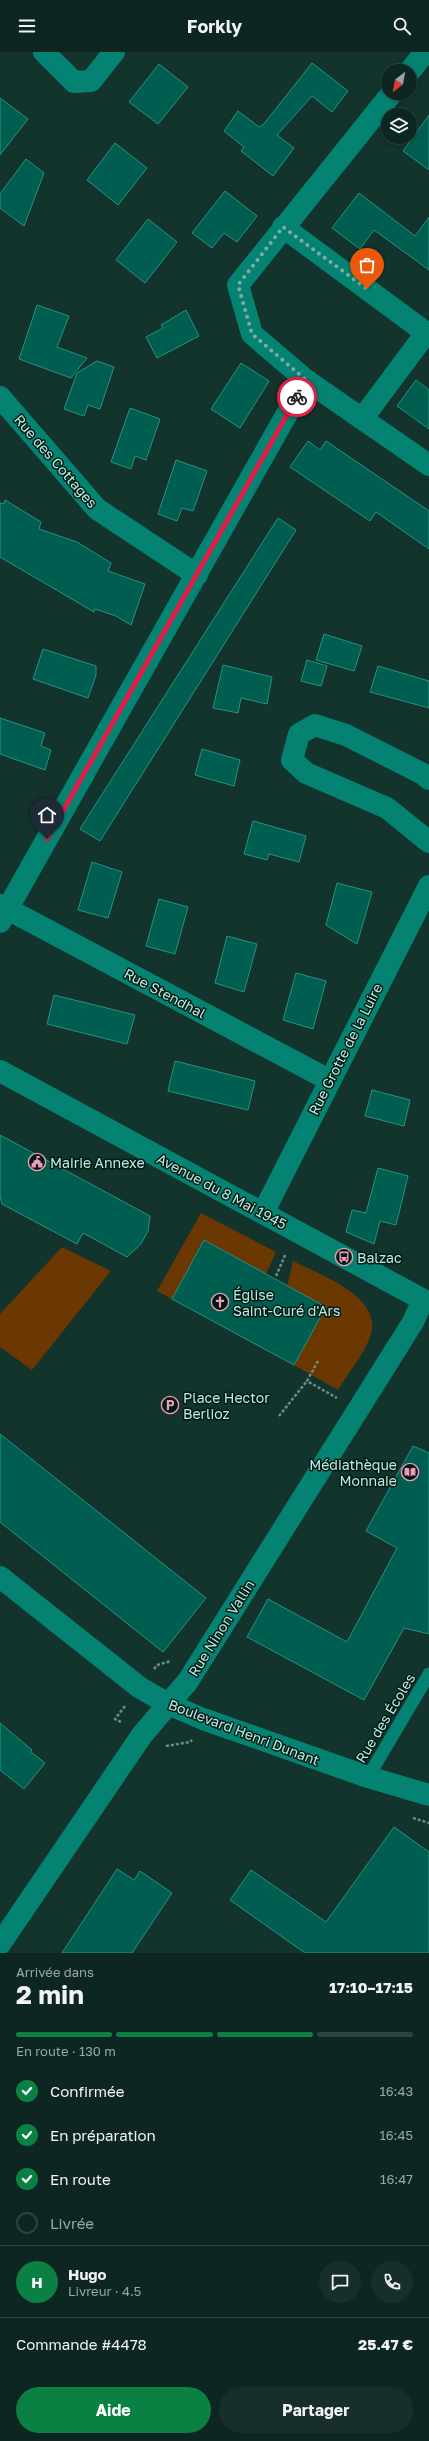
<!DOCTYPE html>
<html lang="fr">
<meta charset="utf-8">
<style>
body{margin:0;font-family:"Golos Text",sans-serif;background:#172e2a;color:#f1f3f6;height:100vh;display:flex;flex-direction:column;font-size:15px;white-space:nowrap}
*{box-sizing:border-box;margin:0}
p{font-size:13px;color:#9ba5a5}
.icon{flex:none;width:22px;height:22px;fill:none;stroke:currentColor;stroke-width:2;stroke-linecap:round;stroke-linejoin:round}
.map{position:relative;height:1901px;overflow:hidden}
.sheet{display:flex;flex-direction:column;background:#0e2622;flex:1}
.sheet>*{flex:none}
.needle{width:26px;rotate:211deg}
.controls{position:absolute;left:381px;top:12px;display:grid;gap:8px}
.controls a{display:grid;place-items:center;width:36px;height:36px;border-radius:50%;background:#0e2622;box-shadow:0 2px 6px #0003,0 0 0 1px #2e4340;font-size:20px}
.pin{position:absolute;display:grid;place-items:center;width:34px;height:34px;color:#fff;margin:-41px -17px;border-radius:50% 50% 50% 0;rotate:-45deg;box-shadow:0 0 4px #0007}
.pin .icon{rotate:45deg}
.courier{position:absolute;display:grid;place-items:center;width:40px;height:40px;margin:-20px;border:3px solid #e11d48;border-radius:50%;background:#fff;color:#222;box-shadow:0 1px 5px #0007}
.head em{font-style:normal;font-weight:700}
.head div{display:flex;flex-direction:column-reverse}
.head{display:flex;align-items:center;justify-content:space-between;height:68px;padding:0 16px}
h1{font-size:26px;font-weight:700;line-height:30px}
.bar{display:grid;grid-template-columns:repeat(4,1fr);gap:6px 4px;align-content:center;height:48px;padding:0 16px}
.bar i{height:5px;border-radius:3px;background:#2e4340}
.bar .active{background:#0b8043}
.bar p{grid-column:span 4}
.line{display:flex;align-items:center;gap:10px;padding:0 16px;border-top:1px solid #2e4340}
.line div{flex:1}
.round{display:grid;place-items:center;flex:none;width:42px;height:42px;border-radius:21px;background:#172e2a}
ol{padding:0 16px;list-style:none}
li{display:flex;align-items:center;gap:12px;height:44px}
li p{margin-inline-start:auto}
li .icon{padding:4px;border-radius:50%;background:#0b8043;color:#fff;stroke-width:4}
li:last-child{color:#9ba5a5}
li i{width:22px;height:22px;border:2px solid #2e4340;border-radius:50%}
.cta{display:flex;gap:8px;margin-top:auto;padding:8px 16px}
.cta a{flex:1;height:46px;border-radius:24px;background:#0b8043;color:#fff;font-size:16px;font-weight:700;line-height:46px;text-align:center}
.cta a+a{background:#172e2a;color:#f1f3f6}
header{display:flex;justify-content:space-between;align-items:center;height:52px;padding:0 16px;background:#0e2622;font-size:18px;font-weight:700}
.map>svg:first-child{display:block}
.green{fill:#6a3800}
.building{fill:#005e51;stroke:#269381}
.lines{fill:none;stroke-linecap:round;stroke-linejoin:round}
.path{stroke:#699088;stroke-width:2.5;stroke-dasharray:3 2;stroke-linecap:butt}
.lane{stroke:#058372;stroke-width:13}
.street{stroke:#058372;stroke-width:22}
.done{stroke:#82aba1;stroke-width:4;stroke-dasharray:0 7.2}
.route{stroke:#e11d48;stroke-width:5}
.labels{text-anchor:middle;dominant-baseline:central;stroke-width:3;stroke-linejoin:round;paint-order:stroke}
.street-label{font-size:14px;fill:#bdebe0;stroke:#001b15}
.poi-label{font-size:14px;fill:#bdebe0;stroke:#001b15;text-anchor:start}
</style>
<header><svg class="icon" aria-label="menu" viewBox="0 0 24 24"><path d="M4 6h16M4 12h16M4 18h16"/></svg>Forkly<svg class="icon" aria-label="search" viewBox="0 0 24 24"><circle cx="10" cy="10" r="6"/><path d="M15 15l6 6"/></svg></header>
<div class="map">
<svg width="429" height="1901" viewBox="0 0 429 1901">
<rect width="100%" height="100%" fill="#13332d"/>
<!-- green -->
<path class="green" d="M 201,1161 L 276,1200 L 266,1222 L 204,1188 L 172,1247 L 157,1239 Z
M 62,1195 L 111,1219 L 32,1318 L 0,1295 L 0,1262 Z
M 293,1209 C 320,1223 385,1245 370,1285 C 363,1304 348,1321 338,1338 L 294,1313 L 325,1255 L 287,1234 Z"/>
<!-- building -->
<path class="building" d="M 312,11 L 348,39 L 332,60 L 312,44 L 277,83 L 294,96 L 273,124 L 241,99 L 244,95 L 224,79 L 238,59 L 259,75 L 263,73 Z
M 159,12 L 188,35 L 158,72 L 129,50 Z
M 0,46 L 28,67 L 0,103 Z
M 429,63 L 429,118 L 403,99 Z
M 115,91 L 147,116 L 118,153 L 87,128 Z
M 26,107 L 44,121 L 24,174 L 0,156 L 0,142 Z
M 225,139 L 257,164 L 237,190 L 224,181 L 212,196 L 192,181 Z
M 359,141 L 415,184 L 429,165 L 429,218 L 374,178 L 360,197 L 332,176 Z
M 148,167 L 177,190 L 145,231 L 116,208 Z
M 37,253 L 69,264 L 57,295 L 87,306 L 71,326 L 19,307 Z
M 186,258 L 199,284 L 157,306 L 146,285 L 163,276 L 161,273 Z
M 97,309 L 114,315 L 100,357 L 88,353 L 84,364 L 64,357 L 77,321 Z
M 241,311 L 269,329 L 240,376 L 211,357 Z
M 416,328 L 429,338 L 429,377 L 397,354 Z
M 130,356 L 160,367 L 146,408 L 135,404 L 131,417 L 111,410 Z
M 308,389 L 320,398 L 326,389 L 429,459 L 429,497 L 376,460 L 370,469 L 290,415 Z
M 176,408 L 207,419 L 193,459 L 182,456 L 177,469 L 158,462 Z
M 5,448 L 41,470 L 39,477 L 77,490 L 111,511 L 108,519 L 145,532 L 131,573 L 116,564 L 95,557 L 94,560 L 0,505 L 0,451 L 4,452 Z
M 278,466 L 296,478 L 100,789 L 80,777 Z
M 324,582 L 362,594 L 354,619 L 316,608 Z
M 43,597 L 96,614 L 96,623 L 88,646 L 33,627 Z
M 307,608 L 327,614 L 321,634 L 301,629 Z
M 223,613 L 272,625 L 267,652 L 241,646 L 238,661 L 213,656 Z
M 378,614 L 429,629 L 429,656 L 370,640 Z
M 0,666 L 45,681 L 41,694 L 51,698 L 45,718 L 0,702 Z
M 202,697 L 240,708 L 234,734 L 195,723 Z
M 253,769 L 306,784 L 299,810 L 269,802 L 267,808 L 244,802 Z
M 92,810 L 122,820 L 108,866 L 78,858 Z
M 337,831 L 372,840 L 357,892 L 326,873 Z
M 159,847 L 188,855 L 175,902 L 146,894 Z
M 227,884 L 257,892 L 244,940 L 215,931 Z
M 296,921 L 326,929 L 313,977 L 283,968 Z
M 54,943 L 135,963 L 127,992 L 47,972 Z
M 175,1009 L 255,1029 L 248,1058 L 168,1039 Z
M 372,1038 L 410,1048 L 404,1074 L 365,1064 Z
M 0,1083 L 150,1164 L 148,1179 L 141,1192 L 127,1205 L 83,1181 L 77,1192 L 2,1152 L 0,1144 Z
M 378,1116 L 408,1124 L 396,1173 L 380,1169 L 374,1192 L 346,1180 L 352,1158 L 366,1161 Z
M 204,1188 L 326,1255 L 294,1313 L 172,1247 Z
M 0,1382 L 206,1546 L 163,1600 L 0,1470 Z
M 413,1394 L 429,1401 L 429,1582 L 404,1576 L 364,1648 L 247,1585 L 268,1547 L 347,1590 L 397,1496 L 366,1479 Z
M 0,1671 L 32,1698 L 31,1700 L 45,1711 L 24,1737 L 0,1718 Z
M 394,1775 L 429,1800 L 429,1901 L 305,1901 L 230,1848 L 251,1818 L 326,1870 Z
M 117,1817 L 134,1828 L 140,1819 L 172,1841 L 132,1901 L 62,1901 Z"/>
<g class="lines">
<!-- path -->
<path class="path" d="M 276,1224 L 286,1201
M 318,1309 L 307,1329 L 337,1346
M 279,1364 L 307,1329
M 154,1617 L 157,1613 L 171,1609
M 121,1670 L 115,1667 L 125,1654
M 166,1694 L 190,1690 L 192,1688
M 413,1766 L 429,1771"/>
<!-- lane -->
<path class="lane" d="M 368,1725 L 429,1622"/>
<!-- street -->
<path class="street" d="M 44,0 L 74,30 L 91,29 L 114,0
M 410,19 L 425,0
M 283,175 L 429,283
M 306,328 L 429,413
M 0,345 L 97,457 L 197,523
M 362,367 L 426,281
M 429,727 L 423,722 L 346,683 L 315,673 L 299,682 L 292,708 L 306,721 L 387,756 L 429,790
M 0,853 L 329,1028
M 0,870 L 306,328 L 252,282 L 238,233 L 392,41
M 0,1019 L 429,1251
M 263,1161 L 429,834
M 0,1525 L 139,1635 L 168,1652 L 203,1667 L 368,1725 L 429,1743
M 0,1892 L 142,1683 L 188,1629 L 413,1270 L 423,1248"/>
</g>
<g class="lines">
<!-- done -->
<path class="done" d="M 297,345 L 306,328 L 252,282 L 238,233 L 283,175 L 367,237"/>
<!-- route -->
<path class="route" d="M 47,787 L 297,345"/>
</g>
<!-- icons -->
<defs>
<symbol id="civic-ring" viewBox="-11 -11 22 22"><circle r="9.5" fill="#001b15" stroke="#f09ab5" stroke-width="1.5"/><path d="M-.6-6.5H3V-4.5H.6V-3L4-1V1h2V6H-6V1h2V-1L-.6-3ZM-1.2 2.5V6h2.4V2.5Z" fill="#f09ab5"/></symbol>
<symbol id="bus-ring" viewBox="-11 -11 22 22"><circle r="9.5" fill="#001b15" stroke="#f09ab5" stroke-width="1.5"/><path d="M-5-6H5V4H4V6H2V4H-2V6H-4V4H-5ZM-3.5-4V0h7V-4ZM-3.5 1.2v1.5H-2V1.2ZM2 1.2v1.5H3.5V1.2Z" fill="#f09ab5"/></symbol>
<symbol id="church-ring" viewBox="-11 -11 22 22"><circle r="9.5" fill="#001b15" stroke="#f09ab5" stroke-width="1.5"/><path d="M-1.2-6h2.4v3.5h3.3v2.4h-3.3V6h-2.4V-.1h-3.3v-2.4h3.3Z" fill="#f09ab5"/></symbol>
<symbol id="parking-ring" viewBox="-11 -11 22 22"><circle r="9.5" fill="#001b15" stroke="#f09ab5" stroke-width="1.5"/><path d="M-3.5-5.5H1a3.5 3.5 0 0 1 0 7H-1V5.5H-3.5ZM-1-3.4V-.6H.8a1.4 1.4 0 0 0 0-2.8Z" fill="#f09ab5"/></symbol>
<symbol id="library-ring" viewBox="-11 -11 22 22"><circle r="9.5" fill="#001b15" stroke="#f09ab5" stroke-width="1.5"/><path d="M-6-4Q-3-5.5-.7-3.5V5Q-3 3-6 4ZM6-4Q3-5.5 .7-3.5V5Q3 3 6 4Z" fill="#f09ab5"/></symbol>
</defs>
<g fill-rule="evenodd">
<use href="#civic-ring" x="27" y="1100" width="20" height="20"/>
<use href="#bus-ring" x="334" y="1195" width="20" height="20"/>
<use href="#church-ring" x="210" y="1240" width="20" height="20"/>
<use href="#parking-ring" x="160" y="1343" width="20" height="20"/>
<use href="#library-ring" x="400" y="1410" width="20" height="20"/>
</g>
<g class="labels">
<!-- street labels -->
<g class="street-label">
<text transform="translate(56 409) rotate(49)">Rue des Cottages</text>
<text transform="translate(165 941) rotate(28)">Rue Stendhal</text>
<text transform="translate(345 997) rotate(-63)">Rue Grotte de la Luire</text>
<text transform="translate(222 1139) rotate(28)">Avenue du 8 Mai 1945</text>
<text transform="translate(221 1576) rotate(-58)">Rue Ninon Vallin</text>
<text transform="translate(385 1666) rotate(-59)">Rue des Écoles</text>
<text transform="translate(244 1680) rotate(21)">Boulevard Henri Dunant</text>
</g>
<!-- poi labels -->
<g class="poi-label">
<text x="50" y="1110">Mairie Annexe</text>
<text x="357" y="1205">Balzac</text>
<text x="233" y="1242">Église<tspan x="233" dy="16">Saint-Curé d'Ars</tspan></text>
<text x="183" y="1345">Place Hector<tspan x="183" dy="16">Berlioz</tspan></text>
<text x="397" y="1412" text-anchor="end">Médiathèque<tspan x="397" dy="16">Monnaie</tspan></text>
</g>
</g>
</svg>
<div class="controls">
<a><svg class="needle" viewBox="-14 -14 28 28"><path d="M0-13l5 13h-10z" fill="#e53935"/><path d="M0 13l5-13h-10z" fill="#9ba5a5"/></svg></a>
<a><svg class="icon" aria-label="layers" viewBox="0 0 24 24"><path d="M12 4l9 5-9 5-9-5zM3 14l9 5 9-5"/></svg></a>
</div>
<div class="pin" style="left:367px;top:237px;background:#ea580c"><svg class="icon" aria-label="bag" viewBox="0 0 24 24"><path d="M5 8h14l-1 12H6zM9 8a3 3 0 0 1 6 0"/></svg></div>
<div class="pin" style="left:47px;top:787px;background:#1f2937"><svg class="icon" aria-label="home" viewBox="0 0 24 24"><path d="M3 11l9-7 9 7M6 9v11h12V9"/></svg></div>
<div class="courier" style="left:297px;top:345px"><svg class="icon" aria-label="bike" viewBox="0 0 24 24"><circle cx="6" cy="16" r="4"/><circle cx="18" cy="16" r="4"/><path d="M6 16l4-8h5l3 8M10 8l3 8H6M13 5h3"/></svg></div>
</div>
<section class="sheet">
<div class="head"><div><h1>2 min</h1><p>Arrivée dans</p></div><em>17:10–17:15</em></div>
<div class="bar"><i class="active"></i><i class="active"></i><i class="active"></i><i></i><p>En route · 130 m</p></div>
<ol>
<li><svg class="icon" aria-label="check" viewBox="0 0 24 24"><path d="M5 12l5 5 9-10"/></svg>Confirmée<p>16:43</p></li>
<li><svg class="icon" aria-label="check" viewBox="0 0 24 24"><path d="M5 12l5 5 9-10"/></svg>En préparation<p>16:45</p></li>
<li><svg class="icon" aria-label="check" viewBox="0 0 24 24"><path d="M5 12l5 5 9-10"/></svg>En route<p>16:47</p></li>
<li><i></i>Livrée</li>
</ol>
<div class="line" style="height:72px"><b class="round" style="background:#0b8043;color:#fff">H</b><div><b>Hugo</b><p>Livreur · 4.5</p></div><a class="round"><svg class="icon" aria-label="chat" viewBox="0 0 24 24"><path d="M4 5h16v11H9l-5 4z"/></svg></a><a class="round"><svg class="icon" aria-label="phone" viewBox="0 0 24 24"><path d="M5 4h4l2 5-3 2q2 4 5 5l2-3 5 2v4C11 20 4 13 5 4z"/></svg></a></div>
<div class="line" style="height:52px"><div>Commande #4478</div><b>25.47 €</b></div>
<div class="cta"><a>Aide</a><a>Partager</a></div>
</section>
